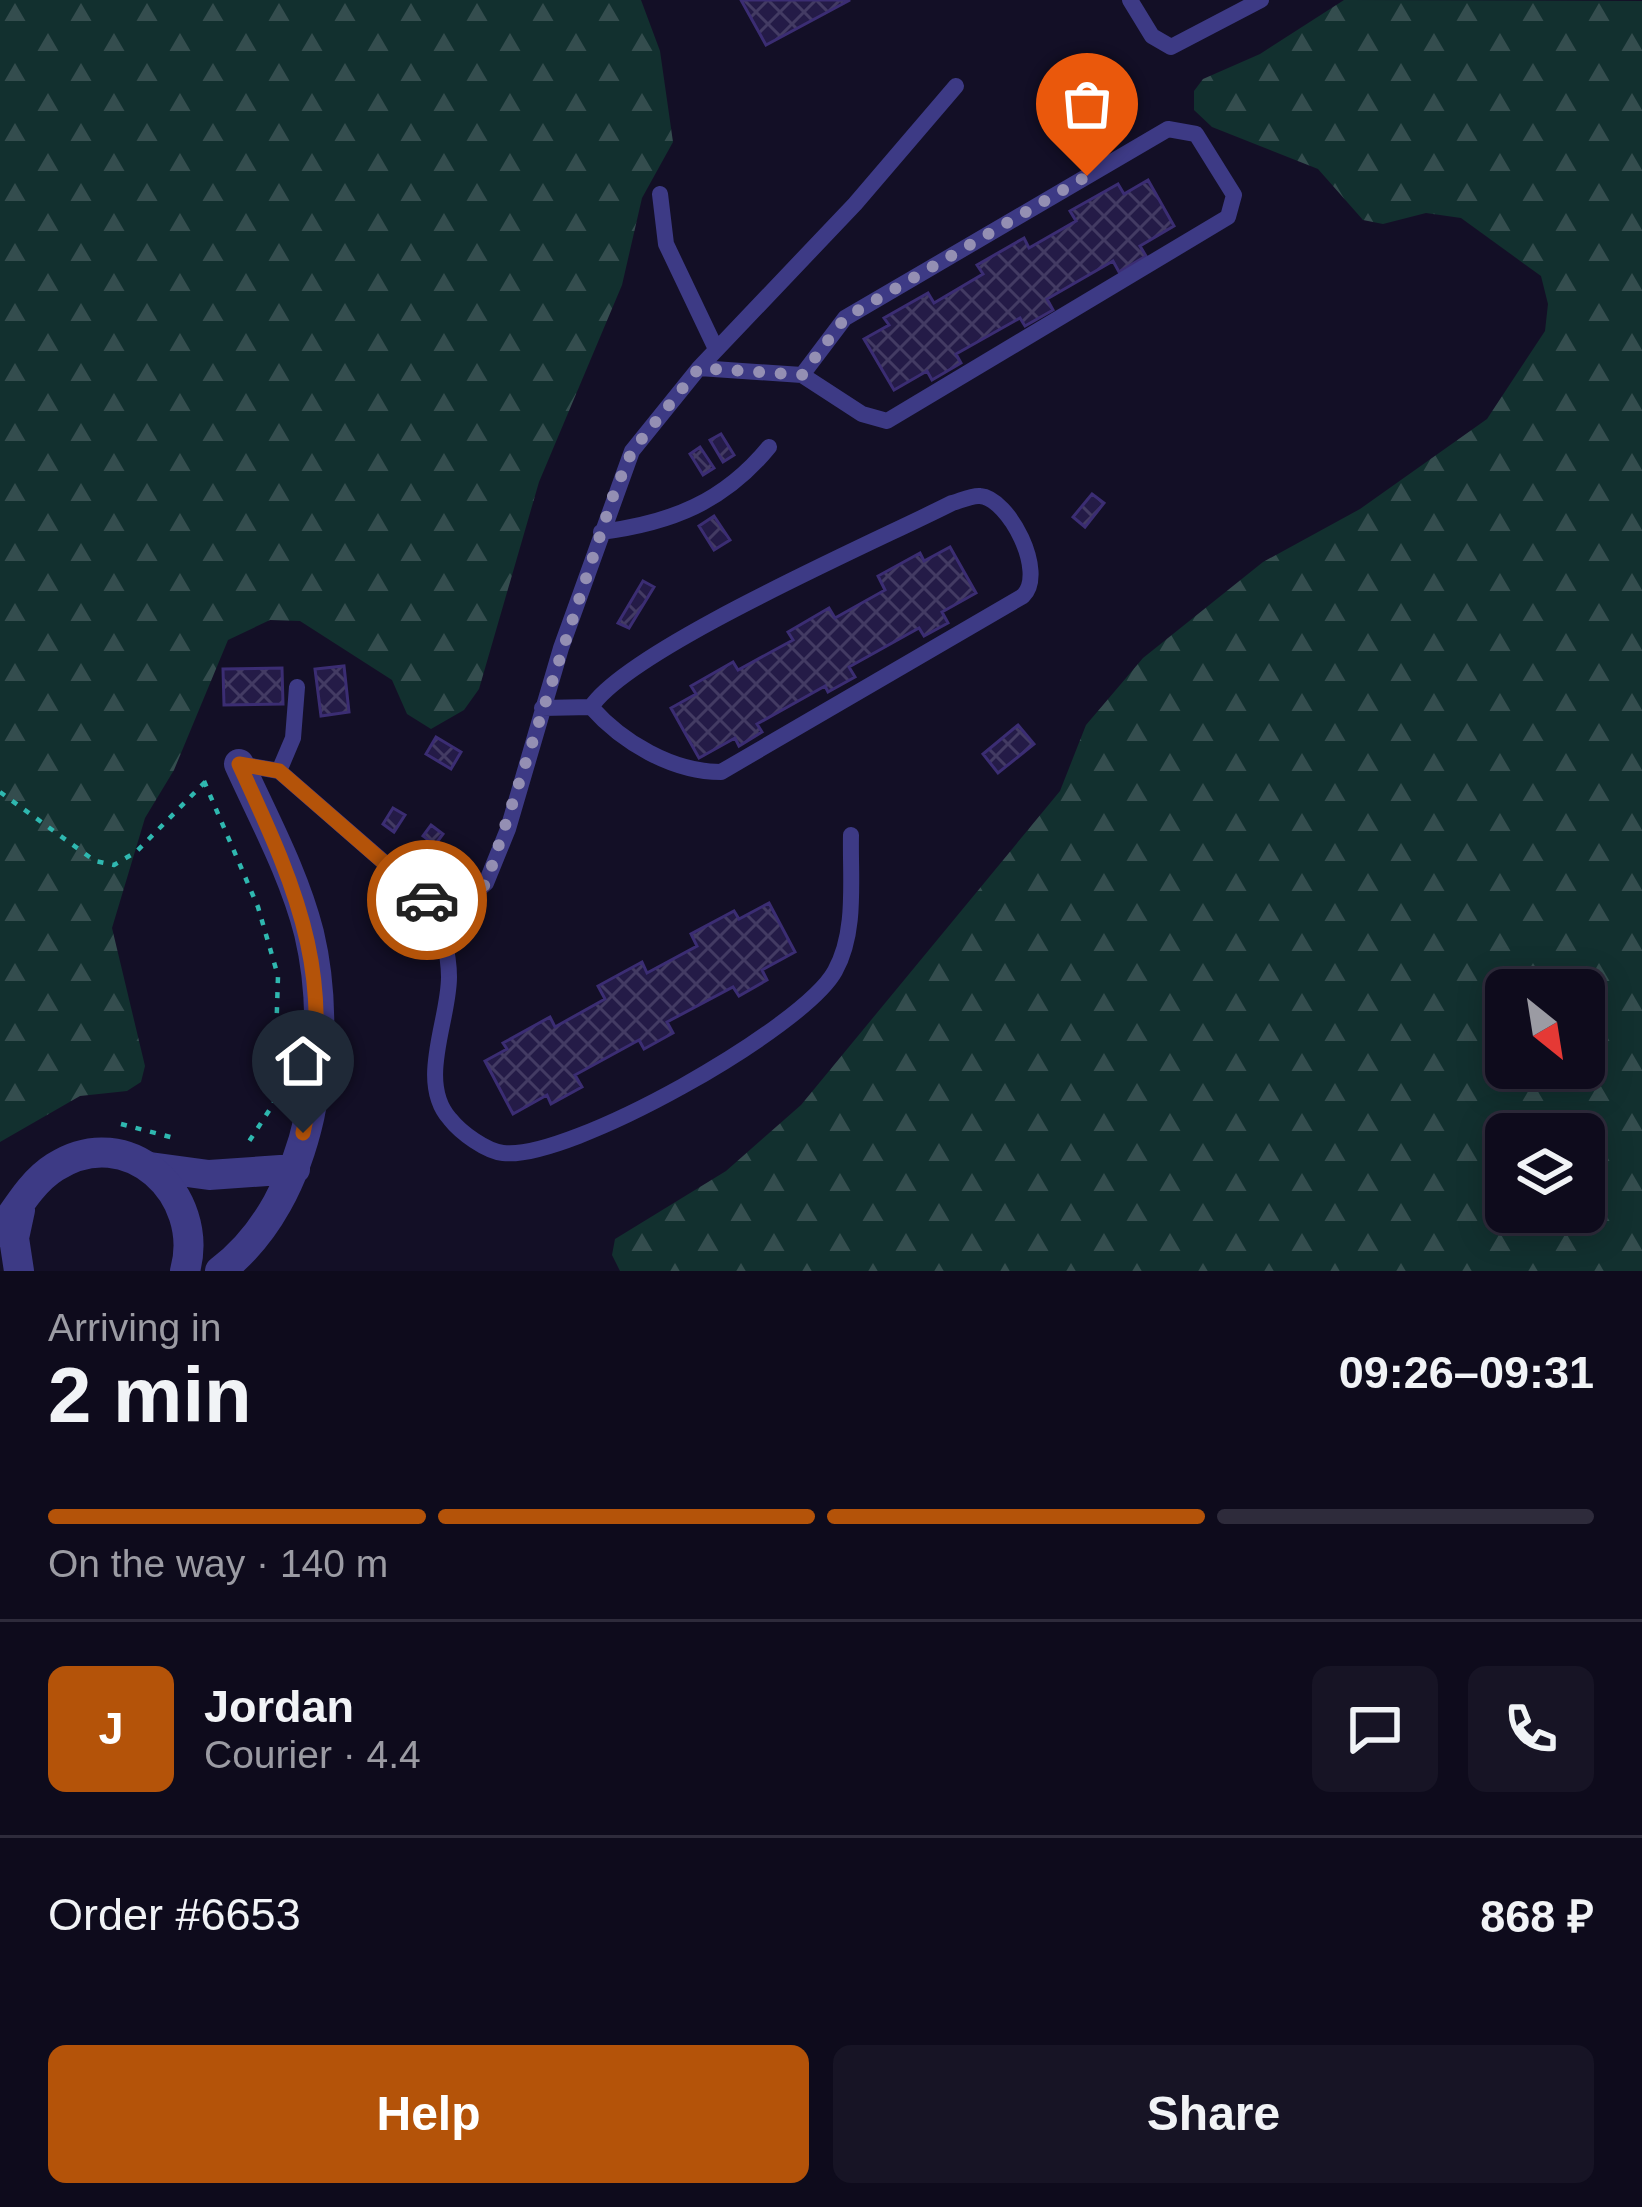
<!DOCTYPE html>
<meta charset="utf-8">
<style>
body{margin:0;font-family:Helvetica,sans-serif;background:#171425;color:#f1f3f6;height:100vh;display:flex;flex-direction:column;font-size:45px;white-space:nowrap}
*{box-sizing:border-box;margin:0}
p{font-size:39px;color:#9b9ba3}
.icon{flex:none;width:66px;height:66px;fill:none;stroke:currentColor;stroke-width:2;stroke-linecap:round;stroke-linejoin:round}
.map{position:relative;height:1271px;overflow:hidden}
.side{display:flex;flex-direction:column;background:#0e0b1c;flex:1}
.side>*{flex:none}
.needle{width:78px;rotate:150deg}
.buttons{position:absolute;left:1485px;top:969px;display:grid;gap:24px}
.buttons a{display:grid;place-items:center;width:120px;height:120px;border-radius:18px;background:#0e0b1c;box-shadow:0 6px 30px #0003,0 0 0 3px #2e2b3b;font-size:60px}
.pin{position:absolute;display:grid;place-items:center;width:102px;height:102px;color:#fff;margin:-123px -51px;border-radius:50% 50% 50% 0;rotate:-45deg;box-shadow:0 0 12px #0007}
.pin .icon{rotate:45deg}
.courier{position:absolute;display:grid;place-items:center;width:120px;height:120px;margin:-60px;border:9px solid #b45309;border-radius:50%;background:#fff;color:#222;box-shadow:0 3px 15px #0007}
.headline em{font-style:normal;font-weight:600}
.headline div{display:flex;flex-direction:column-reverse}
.headline{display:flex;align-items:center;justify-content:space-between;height:204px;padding:0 48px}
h1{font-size:78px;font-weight:600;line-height:90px}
.bar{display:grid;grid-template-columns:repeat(4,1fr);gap:18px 12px;align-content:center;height:144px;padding:0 48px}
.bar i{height:15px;border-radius:9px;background:#2e2b3b}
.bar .active{background:#b45309}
.bar p{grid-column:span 4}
.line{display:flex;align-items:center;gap:30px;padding:0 48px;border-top:3px solid #2e2b3b}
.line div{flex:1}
.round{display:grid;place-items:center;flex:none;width:126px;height:126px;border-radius:18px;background:#171425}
.primary-button{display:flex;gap:24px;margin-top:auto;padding:24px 48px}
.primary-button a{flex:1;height:138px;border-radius:18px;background:#b45309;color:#fff;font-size:48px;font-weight:600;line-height:138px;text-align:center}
.primary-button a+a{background:#171425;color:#f1f3f6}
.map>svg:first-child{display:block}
.forest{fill:url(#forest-firs);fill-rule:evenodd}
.building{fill:url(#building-cross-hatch);stroke:#3b2d73;stroke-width:3}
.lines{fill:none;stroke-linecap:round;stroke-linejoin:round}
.path{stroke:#2fb8b0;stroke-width:4.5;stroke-dasharray:6 9;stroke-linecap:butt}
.service{stroke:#3d3a85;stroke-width:16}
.minor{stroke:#3d3a85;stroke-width:30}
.tertiary{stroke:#3d3a85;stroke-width:30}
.done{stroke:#948fb3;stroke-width:12;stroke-dasharray:0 21.6}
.route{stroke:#b45309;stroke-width:15}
</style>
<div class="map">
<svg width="1642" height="1271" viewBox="0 0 1642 1271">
<defs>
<pattern id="forest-firs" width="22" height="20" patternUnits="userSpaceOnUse" patternTransform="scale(3)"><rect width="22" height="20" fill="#12302f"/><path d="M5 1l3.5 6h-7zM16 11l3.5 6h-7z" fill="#344d4e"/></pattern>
<pattern id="building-cross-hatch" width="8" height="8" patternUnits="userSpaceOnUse" patternTransform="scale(3)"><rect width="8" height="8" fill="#241b47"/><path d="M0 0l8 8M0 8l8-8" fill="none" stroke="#433b63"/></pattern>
</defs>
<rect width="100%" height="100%" fill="#130f26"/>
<!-- forest -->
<path class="forest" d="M 0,0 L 641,0 L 660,51 L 673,142 L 642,198 L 622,285 L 539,482 L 479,689 L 464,710 L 431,729 L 407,714 L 392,680 L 300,621 L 270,620 L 228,640 L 174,770 L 145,818 L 112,928 L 145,1066 L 141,1082 L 127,1091 L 80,1096 L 0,1142 Z
M 1344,0 L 1642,1 L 1642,1271 L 620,1271 L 612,1255 L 615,1239 L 726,1171 L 801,1105 L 1060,791 L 1086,725 L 1143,658 L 1263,562 L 1360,509 L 1487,419 L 1545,331 L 1548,304 L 1541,276 L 1461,218 L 1426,213 L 1383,224 L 1363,220 L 1318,169 L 1212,127 L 1194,110 L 1194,91 L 1203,79 L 1260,54 ZM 1506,990 L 1584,990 L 1584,1068 L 1506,1068 ZM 1506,1134 L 1584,1134 L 1584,1212 L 1506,1212 Z"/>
<!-- building -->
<path class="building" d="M 741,0 L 850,0 L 766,45 Z
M 1148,180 L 1174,226 L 1140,246 L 1146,256 L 1119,272 L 1113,261 L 1047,299 L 1053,310 L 1025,326 L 1020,318 L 956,354 L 961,363 L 932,380 L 927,371 L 894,390 L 864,339 L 889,325 L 884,318 L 928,293 L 934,303 L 983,274 L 977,265 L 1024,238 L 1029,248 L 1076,221 L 1070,211 L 1118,184 L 1124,194 Z
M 721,434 L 734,455 L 723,462 L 710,440 Z
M 700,447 L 714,468 L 703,475 L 690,454 Z
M 1092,494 L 1104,503 L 1085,527 L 1073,517 Z
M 714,516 L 730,540 L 714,550 L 699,526 Z
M 950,547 L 976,593 L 942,612 L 948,623 L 924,636 L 919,628 L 849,667 L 855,677 L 828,692 L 825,686 L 757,724 L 762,732 L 739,746 L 735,738 L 699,758 L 671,708 L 696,694 L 691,686 L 733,662 L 738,670 L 793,640 L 788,632 L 829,608 L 835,618 L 885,590 L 878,576 L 920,553 L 924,561 Z
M 643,581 L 654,587 L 629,628 L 618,623 Z
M 344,666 L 349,712 L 321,716 L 315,669 Z
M 282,668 L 283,704 L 224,705 L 223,669 Z
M 1018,725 L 1034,744 L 998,773 L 983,754 Z
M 436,737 L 461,752 L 451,769 L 426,754 Z
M 393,808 L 405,815 L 394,832 L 383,824 Z
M 431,825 L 443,834 L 435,845 L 423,836 Z
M 769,903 L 795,952 L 762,970 L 767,980 L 739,996 L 733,987 L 667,1022 L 673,1033 L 644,1049 L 639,1040 L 575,1075 L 582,1087 L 551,1104 L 547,1095 L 513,1114 L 485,1061 L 507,1049 L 503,1043 L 550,1017 L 555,1027 L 605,999 L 598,986 L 642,962 L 647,973 L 697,946 L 691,934 L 734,911 L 739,919 Z
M 400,906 L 410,925 L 400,931 L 390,912 Z"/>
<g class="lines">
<!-- path -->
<path class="path" d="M 204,781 L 258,907 L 278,976 L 274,1103 L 248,1143
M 0,792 L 95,861 L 114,865 L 136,852 L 207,780
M 121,1124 L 174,1138"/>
<!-- service -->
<path class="service" d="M 1130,0 L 1152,36 L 1171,47 L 1261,0
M 660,194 L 666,244 L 716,349
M 699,368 L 802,375 L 862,414 L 887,421 L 1228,217 L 1234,195 L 1196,134 L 1168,129 L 845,318 L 802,375
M 601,532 C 671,523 724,502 769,447
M 542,708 L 591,707 C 622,742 672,772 721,772 L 1023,596 C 1047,573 1009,498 980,496 C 972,495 960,501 952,503 C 877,541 630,648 591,707
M 239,764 L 279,771 L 433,905 L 464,902 L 486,883 L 508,829 L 561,648 L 632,451 L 699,368 L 855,204 L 956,86
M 279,771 L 293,738 L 297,687
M 433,905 C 441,928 449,952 449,977 C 449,1021 417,1082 450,1119 C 461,1133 486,1151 503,1153 C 569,1161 804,1028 835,971 C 857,932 850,879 851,835"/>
<!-- minor -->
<path class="minor" d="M 150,1167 L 209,1175 L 295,1169
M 220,1271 C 314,1200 335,1042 309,933 C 294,874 264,819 239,764"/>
<!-- tertiary -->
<path class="tertiary" d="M 0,1232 C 16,1210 31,1182 55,1167 C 128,1120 206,1195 185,1271
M 19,1271 L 14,1238 L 20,1210"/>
</g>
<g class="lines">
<!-- done -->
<path class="done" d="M 427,900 L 434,905 L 464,902 L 486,884 L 614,493 L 632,451 L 699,368 L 802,375 L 845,318 L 1087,176"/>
<!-- route -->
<path class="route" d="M 303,1133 C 337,980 302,900 239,764 L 279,771 L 427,900"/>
</g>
</svg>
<div class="buttons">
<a><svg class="needle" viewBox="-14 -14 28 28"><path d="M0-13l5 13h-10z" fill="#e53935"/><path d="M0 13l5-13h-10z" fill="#9b9ba3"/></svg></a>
<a><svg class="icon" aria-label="layers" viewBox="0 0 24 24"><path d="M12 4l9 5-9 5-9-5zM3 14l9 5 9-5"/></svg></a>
</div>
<div class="pin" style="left:1087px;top:176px;background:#ea580c"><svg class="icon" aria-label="bag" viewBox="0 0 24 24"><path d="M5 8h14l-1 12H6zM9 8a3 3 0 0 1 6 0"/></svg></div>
<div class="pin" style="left:303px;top:1133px;background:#1f2937"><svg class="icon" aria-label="home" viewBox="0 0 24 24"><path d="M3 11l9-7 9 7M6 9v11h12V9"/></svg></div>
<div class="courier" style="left:427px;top:900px"><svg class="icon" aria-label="car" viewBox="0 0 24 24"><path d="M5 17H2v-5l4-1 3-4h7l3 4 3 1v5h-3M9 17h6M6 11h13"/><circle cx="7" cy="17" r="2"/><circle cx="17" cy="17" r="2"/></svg></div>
</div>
<section class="side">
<div class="headline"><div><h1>2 min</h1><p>Arriving in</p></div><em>09:26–09:31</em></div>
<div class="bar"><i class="active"></i><i class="active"></i><i class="active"></i><i></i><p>On the way · 140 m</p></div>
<div class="line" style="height:216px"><b class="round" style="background:#b45309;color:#fff">J</b><div><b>Jordan</b><p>Courier · 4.4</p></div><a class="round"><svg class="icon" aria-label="chat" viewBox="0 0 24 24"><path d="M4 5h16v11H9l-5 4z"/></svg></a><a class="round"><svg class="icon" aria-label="phone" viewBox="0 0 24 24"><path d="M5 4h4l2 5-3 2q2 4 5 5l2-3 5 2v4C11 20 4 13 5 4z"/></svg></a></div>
<div class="line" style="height:156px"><div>Order #6653</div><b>868 ₽</b></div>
<div class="primary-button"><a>Help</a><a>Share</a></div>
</section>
